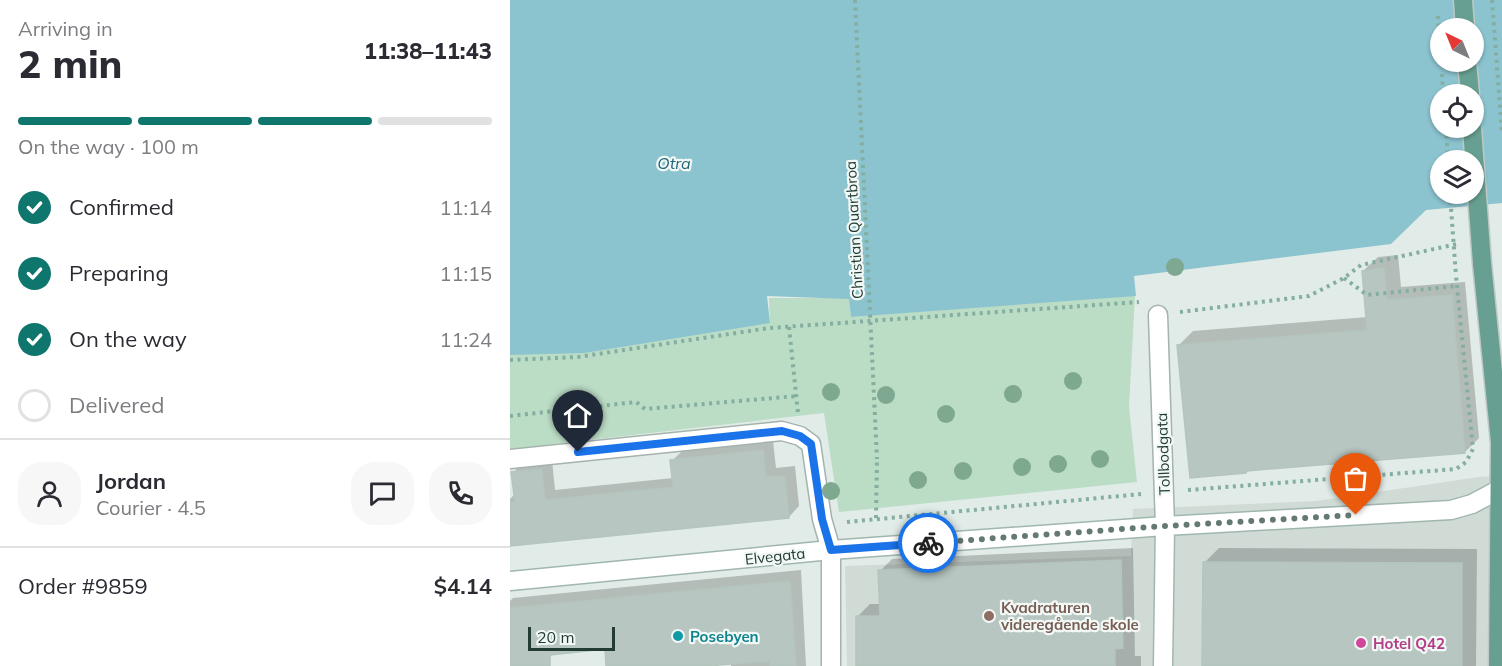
<!DOCTYPE html>
<meta charset="utf-8">
<style>
body{margin:0;font-family:Mulish,sans-serif;background:#f7f7f7;color:#2b2b33;height:100vh;display:flex;flex-direction:column;font-size:22px;white-space:nowrap}
*{box-sizing:border-box;margin:0}
p{font-size:20px;color:#7c7c81}
.icon{flex:none;width:33px;height:33px;fill:none;stroke:currentColor;stroke-width:2;stroke-linecap:round;stroke-linejoin:round}
.map{position:relative;flex:1;overflow:hidden}
.panel{display:flex;flex-direction:column;background:#fff;width:510px}
.panel>*{flex:none}
.needle{width:39px;rotate:317deg}
.buttons{position:absolute;left:920px;top:18px;display:grid;gap:12px}
.buttons a{display:grid;place-items:center;width:54px;height:54px;border-radius:50%;background:#fff;box-shadow:0 2px 4px #0004;font-size:30px}
.scale{position:absolute;left:18px;bottom:15px;width:87px;box-sizing:border-box;padding-left:6px;border:3px solid #223c35;border-top:0;font-size:16px;line-height:21px;white-space:nowrap;color:#223c35;-webkit-text-stroke:4px #f2f8f5;paint-order:stroke}
.pin{position:absolute;display:grid;place-items:center;width:51px;height:51px;color:#fff;margin:-62px -26px;border-radius:50% 50% 50% 0;rotate:-45deg;box-shadow:0 0 6px #0007}
.pin .icon{rotate:45deg}
.courier{position:absolute;display:grid;place-items:center;width:60px;height:60px;margin:-30px;border:4px solid #1a73e8;border-radius:50%;background:#fff;color:#222;box-shadow:0 2px 8px #0007}
.head em{font-style:normal;font-weight:800}
.head div{display:flex;flex-direction:column-reverse}
.head{display:flex;align-items:center;justify-content:space-between;height:102px;padding:0 18px}
h1{font-size:39px;font-weight:800;line-height:45px}
.bar{display:grid;grid-template-columns:repeat(4,1fr);gap:9px 6px;align-content:center;height:72px;padding:0 18px}
.bar i{height:8px;border-radius:4px;background:#e1e1e2}
.bar .selected{background:#0f766e}
.bar p{grid-column:span 4}
.line{display:flex;align-items:center;gap:15px;padding:0 18px;border-top:2px solid #e1e1e2}
.line div{flex:1}
.round{display:grid;place-items:center;flex:none;width:63px;height:63px;border-radius:24px;background:#f7f7f7}
ol{padding:0 18px;list-style:none}
li{display:flex;align-items:center;gap:18px;height:66px}
li p{margin-inline-start:auto}
li .icon{padding:6px;border-radius:50%;background:#0f766e;color:#fff;stroke-width:4}
li:last-child{color:#7c7c81}
li i{width:33px;height:33px;border:3px solid #e1e1e2;border-radius:50%}
main{display:flex;flex:1;min-height:0}
.map>svg:first-child{display:block}
.built{fill:#d0dbd6}
.green{fill:#bbdcc5}
.water{fill:#8bc3cf;fill-rule:evenodd}
.shadow{fill:#0003}
.building{fill:#b7c6c0;stroke:#b4c5be;stroke-width:1.5}
.lines{fill:none;stroke-linecap:round;stroke-linejoin:round}
.street-casing{stroke:#a4b3ae;stroke-width:21}
.secondary-casing{stroke:#a0b7af;stroke-width:21}
.primary-casing{stroke:#c1c8c6;stroke-width:21}
.path{stroke:#83aea1;stroke-width:4;stroke-dasharray:3 4.5;stroke-linecap:butt}
.street{stroke:#fff;stroke-width:18}
.secondary{stroke:#fff;stroke-width:18}
.primary{stroke:#67a092;stroke-width:18}
.primary-bridge-casing{stroke:#c1c8c6;stroke-width:21;stroke-linecap:butt}
.path-bridge{stroke:#83aea1;stroke-width:4;stroke-dasharray:3 4.5;stroke-linecap:butt}
.primary-bridge{stroke:#67a092;stroke-width:18}
.tree{fill:#7fa890}
.done{stroke:#657973;stroke-width:6;stroke-dasharray:0 10.8}
.route{stroke:#1a73e8;stroke-width:8}
.education-dot{fill:#8d6e63;stroke:#f2f8f5;stroke-width:2}
.culture-dot{fill:#0f9aa8;stroke:#f2f8f5;stroke-width:2}
.hotel-dot{fill:#d1479c;stroke:#f2f8f5;stroke-width:2}
.labels{text-anchor:middle;dominant-baseline:central;stroke-width:4.5;stroke-linejoin:round;paint-order:stroke}
.street-label{font-size:15px;fill:#223c35;stroke:#f2f8f5}
.education-label{font-size:15px;font-weight:bold;fill:#785e54;stroke:#f2f8f5;text-anchor:start}
.culture-label{font-size:15px;font-weight:bold;fill:#0d838f;stroke:#f2f8f5;text-anchor:start}
.hotel-label{font-size:15px;font-weight:bold;fill:#b23c85;stroke:#f2f8f5;text-anchor:start}
.water-label{font-size:16px;font-style:italic;fill:#1e6576;stroke:#f2f8f5}
</style>
<main>
<section class="panel">
<div class="head"><div><h1>2 min</h1><p>Arriving in</p></div><em>11:38–11:43</em></div>
<div class="bar"><i class="selected"></i><i class="selected"></i><i class="selected"></i><i></i><p>On the way · 100 m</p></div>
<ol>
<li><svg class="icon" aria-label="check" viewBox="0 0 24 24"><path d="M5 12l5 5 9-10"/></svg>Confirmed<p>11:14</p></li>
<li><svg class="icon" aria-label="check" viewBox="0 0 24 24"><path d="M5 12l5 5 9-10"/></svg>Preparing<p>11:15</p></li>
<li><svg class="icon" aria-label="check" viewBox="0 0 24 24"><path d="M5 12l5 5 9-10"/></svg>On the way<p>11:24</p></li>
<li><i></i>Delivered</li>
</ol>
<div class="line" style="height:108px"><a class="round"><svg class="icon" aria-label="person" viewBox="0 0 24 24"><circle cx="12" cy="8" r="4"/><path d="M4 21q1-7 8-7t8 7"/></svg></a><div><b>Jordan</b><p>Courier · 4.5</p></div><a class="round"><svg class="icon" aria-label="chat" viewBox="0 0 24 24"><path d="M4 5h16v11H9l-5 4z"/></svg></a><a class="round"><svg class="icon" aria-label="phone" viewBox="0 0 24 24"><path d="M5 4h4l2 5-3 2q2 4 5 5l2-3 5 2v4C11 20 4 13 5 4z"/></svg></a></div>
<div class="line" style="height:78px"><div>Order #9859</div><b>$4.14</b></div>
</section>
<div class="map">
<svg width="992" height="666" viewBox="0 0 992 666">
<rect width="100%" height="100%" fill="#e1ebe7"/>
<!-- built -->
<path class="built" d="M 992,476 L 992,666 L 337,666 L 335,566 L 621,556 L 623,509 L 806,501 L 969,477 Z"/>
<!-- green -->
<path class="green" d="M 625,295 L 619,407 L 627,482 L 329,512 L 314,413 L 0,449 L 0,354 L 260,322 L 259,298 L 339,298 L 341,317 Z"/>
<!-- water -->
<path class="water" d="M 0,0 L 992,0 L 992,203 L 916,210 L 881,244 L 624,276 L 626,296 L 341,317 L 339,299 L 257,296 L 260,323 L 74,353 L 0,355 ZM 930,28 L 963,28 L 963,62 L 930,62 ZM 930,94 L 963,94 L 963,128 L 930,128 ZM 930,160 L 963,160 L 963,194 L 930,194 Z"/>
<!-- shadow -->
<path class="shadow" d="M 888,255 L 891,287 L 955,282 L 969,438 L 955,452 L 817,465 L 817,463 L 669,345 L 683,331 L 858,317 L 853,271 L 868,257 Z
M 263,441 L 266,468 L 285,466 L 289,506 L 279,517 L 0,545 L 0,499 L 5,494 L 3,473 L 13,462 L 42,460 L 45,490 L 163,478 L 162,461 L 172,451 Z
M 623,548 L 625,656 L 631,656 L 631,666 L 348,666 L 348,616 L 360,604 L 371,604 L 370,571 L 382,559 Z
M 709,548 L 967,549 L 966,666 L 693,666 L 694,563 Z
M 291,570 L 296,666 L 221,666 L 221,661 L 186,666 L 98,666 L 97,648 L 0,658 L 0,601 L 3,598 Z"/>
<!-- building -->
<path class="building" d="M 874,268 L 877,300 L 942,295 L 955,453 L 736,471 L 736,473 L 680,478 L 667,345 L 857,330 L 852,271 Z
M 253,450 L 256,477 L 275,476 L 279,518 L 0,546 L 0,503 L 5,502 L 1,472 L 32,469 L 35,500 L 163,487 L 160,460 Z
M 611,560 L 613,648 L 605,649 L 605,666 L 346,666 L 346,616 L 370,616 L 368,570 Z
M 693,562 L 952,563 L 952,666 L 692,666 Z
M 280,581 L 286,666 L 260,666 L 260,661 L 197,666 L 96,666 L 95,649 L 40,655 L 40,666 L 0,666 L 0,608 Z"/>
<g class="lines">
<defs>
<path id="street" d="M 648,315 L 655,526
M 0,459 L 272,431 L 290,436 L 301,444 L 312,519 L 321,550 L 321,666"/>
<path id="secondary" d="M 0,581 L 321,550 L 655,526 L 941,510 L 962,504 L 992,488
M 653,666 L 655,526"/>
<path id="primary" d="M 953,0 L 955,28
M 957,62 L 960,94
M 972,263 L 990,442 L 988,666"/>
</defs>
<!-- street casing -->
<use href="#street" class="street-casing"/>
<!-- secondary casing -->
<use href="#secondary" class="secondary-casing"/>
<!-- primary casing -->
<use href="#primary" class="primary-casing"/>
<!-- path -->
<path class="path" d="M 982,0 L 992,133
M 928,16 L 930,48
M 932,74 L 933,94
M 936,128 L 938,160
M 834,278 L 857,295 L 947,286
M 670,312 L 799,296 L 834,278 L 851,265 L 947,244
M 279,327 L 288,413
M 0,360 L 68,357 L 259,328 L 629,302
M 0,416 L 126,402 L 135,409 L 287,396
M 678,490 L 946,469 L 956,462 L 963,449 L 946,276
M 366,518 L 367,459
M 337,522 L 631,494"/>
<!-- street -->
<use href="#street" class="street"/>
<!-- secondary -->
<use href="#secondary" class="secondary"/>
<!-- primary -->
<use href="#primary" class="primary"/>
<defs>
<path id="primary-bridge" d="M 962,128 L 972,263"/>
</defs>
<!-- primary-bridge casing -->
<use href="#primary-bridge" class="primary-bridge-casing"/>
<!-- path-bridge -->
<path class="path-bridge" d="M 345,0 L 367,459
M 940,194 L 946,276"/>
<!-- primary-bridge -->
<use href="#primary-bridge" class="primary-bridge"/>
</g>
<!-- trees -->
<g class="tree">
<circle cx="665" cy="267" r="9"/>
<circle cx="563" cy="381" r="9"/>
<circle cx="321" cy="392" r="9"/>
<circle cx="503" cy="394" r="9"/>
<circle cx="376" cy="395" r="9"/>
<circle cx="436" cy="414" r="9"/>
<circle cx="590" cy="459" r="9"/>
<circle cx="548" cy="464" r="9"/>
<circle cx="512" cy="467" r="9"/>
<circle cx="453" cy="471" r="9"/>
<circle cx="408" cy="480" r="9"/>
<circle cx="321" cy="491" r="9"/>
</g>
<g class="lines">
<!-- done -->
<path class="done" d="M 418,543 L 655,526 L 846,515"/>
<!-- route -->
<path class="route" d="M 68,452 L 272,431 L 290,436 L 301,444 L 312,519 L 321,550 L 418,543"/>
</g>
<!-- markers -->
<circle class="education-dot" cx="479" cy="616" r="6"/>
<circle class="culture-dot" cx="168" cy="636" r="6"/>
<circle class="hotel-dot" cx="851" cy="643" r="6"/>
<g class="labels">
<!-- street labels -->
<g class="street-label">
<text transform="translate(344 230) rotate(-93)">Christian Quartbroa</text>
<text transform="translate(653 454) rotate(-92)">Tollbodgata</text>
<text transform="translate(265 556) rotate(-6)">Elvegata</text>
</g>
<!-- education labels -->
<g class="education-label">
<text x="491" y="607">Kvadraturen<tspan x="491" dy="17">videregående skole</tspan></text>
</g>
<!-- culture labels -->
<g class="culture-label">
<text x="180" y="636">Posebyen</text>
</g>
<!-- hotel labels -->
<g class="hotel-label">
<text x="863" y="643">Hotel Q42</text>
</g>
<!-- water labels -->
<g class="water-label">
<text x="164" y="163">Otra</text>
</g>
</g>
</svg>
<div class="buttons">
<a><svg class="needle" viewBox="-14 -14 28 28"><path d="M0-13l5 13h-10z" fill="#e53935"/><path d="M0 13l5-13h-10z" fill="#7c7c81"/></svg></a>
<a><svg class="icon" aria-label="locate" viewBox="0 0 24 24"><circle cx="12" cy="12" r="6"/><path d="M12 2v4M12 18v4M2 12h4M18 12h4"/></svg></a>
<a><svg class="icon" aria-label="layers" viewBox="0 0 24 24"><path d="M12 4l9 5-9 5-9-5zM3 14l9 5 9-5"/></svg></a>
</div>
<div class="scale">20 m</div>
<div class="pin" style="left:846px;top:515px;background:#ea580c"><svg class="icon" aria-label="bag" viewBox="0 0 24 24"><path d="M5 8h14l-1 12H6zM9 8a3 3 0 0 1 6 0"/></svg></div>
<div class="pin" style="left:68px;top:452px;background:#1f2937"><svg class="icon" aria-label="home" viewBox="0 0 24 24"><path d="M3 11l9-7 9 7M6 9v11h12V9"/></svg></div>
<div class="courier" style="left:418px;top:543px"><svg class="icon" aria-label="bike" viewBox="0 0 24 24"><circle cx="6" cy="16" r="4"/><circle cx="18" cy="16" r="4"/><path d="M6 16l4-8h5l3 8M10 8l3 8H6M13 5h3"/></svg></div>
</div>
</main>
